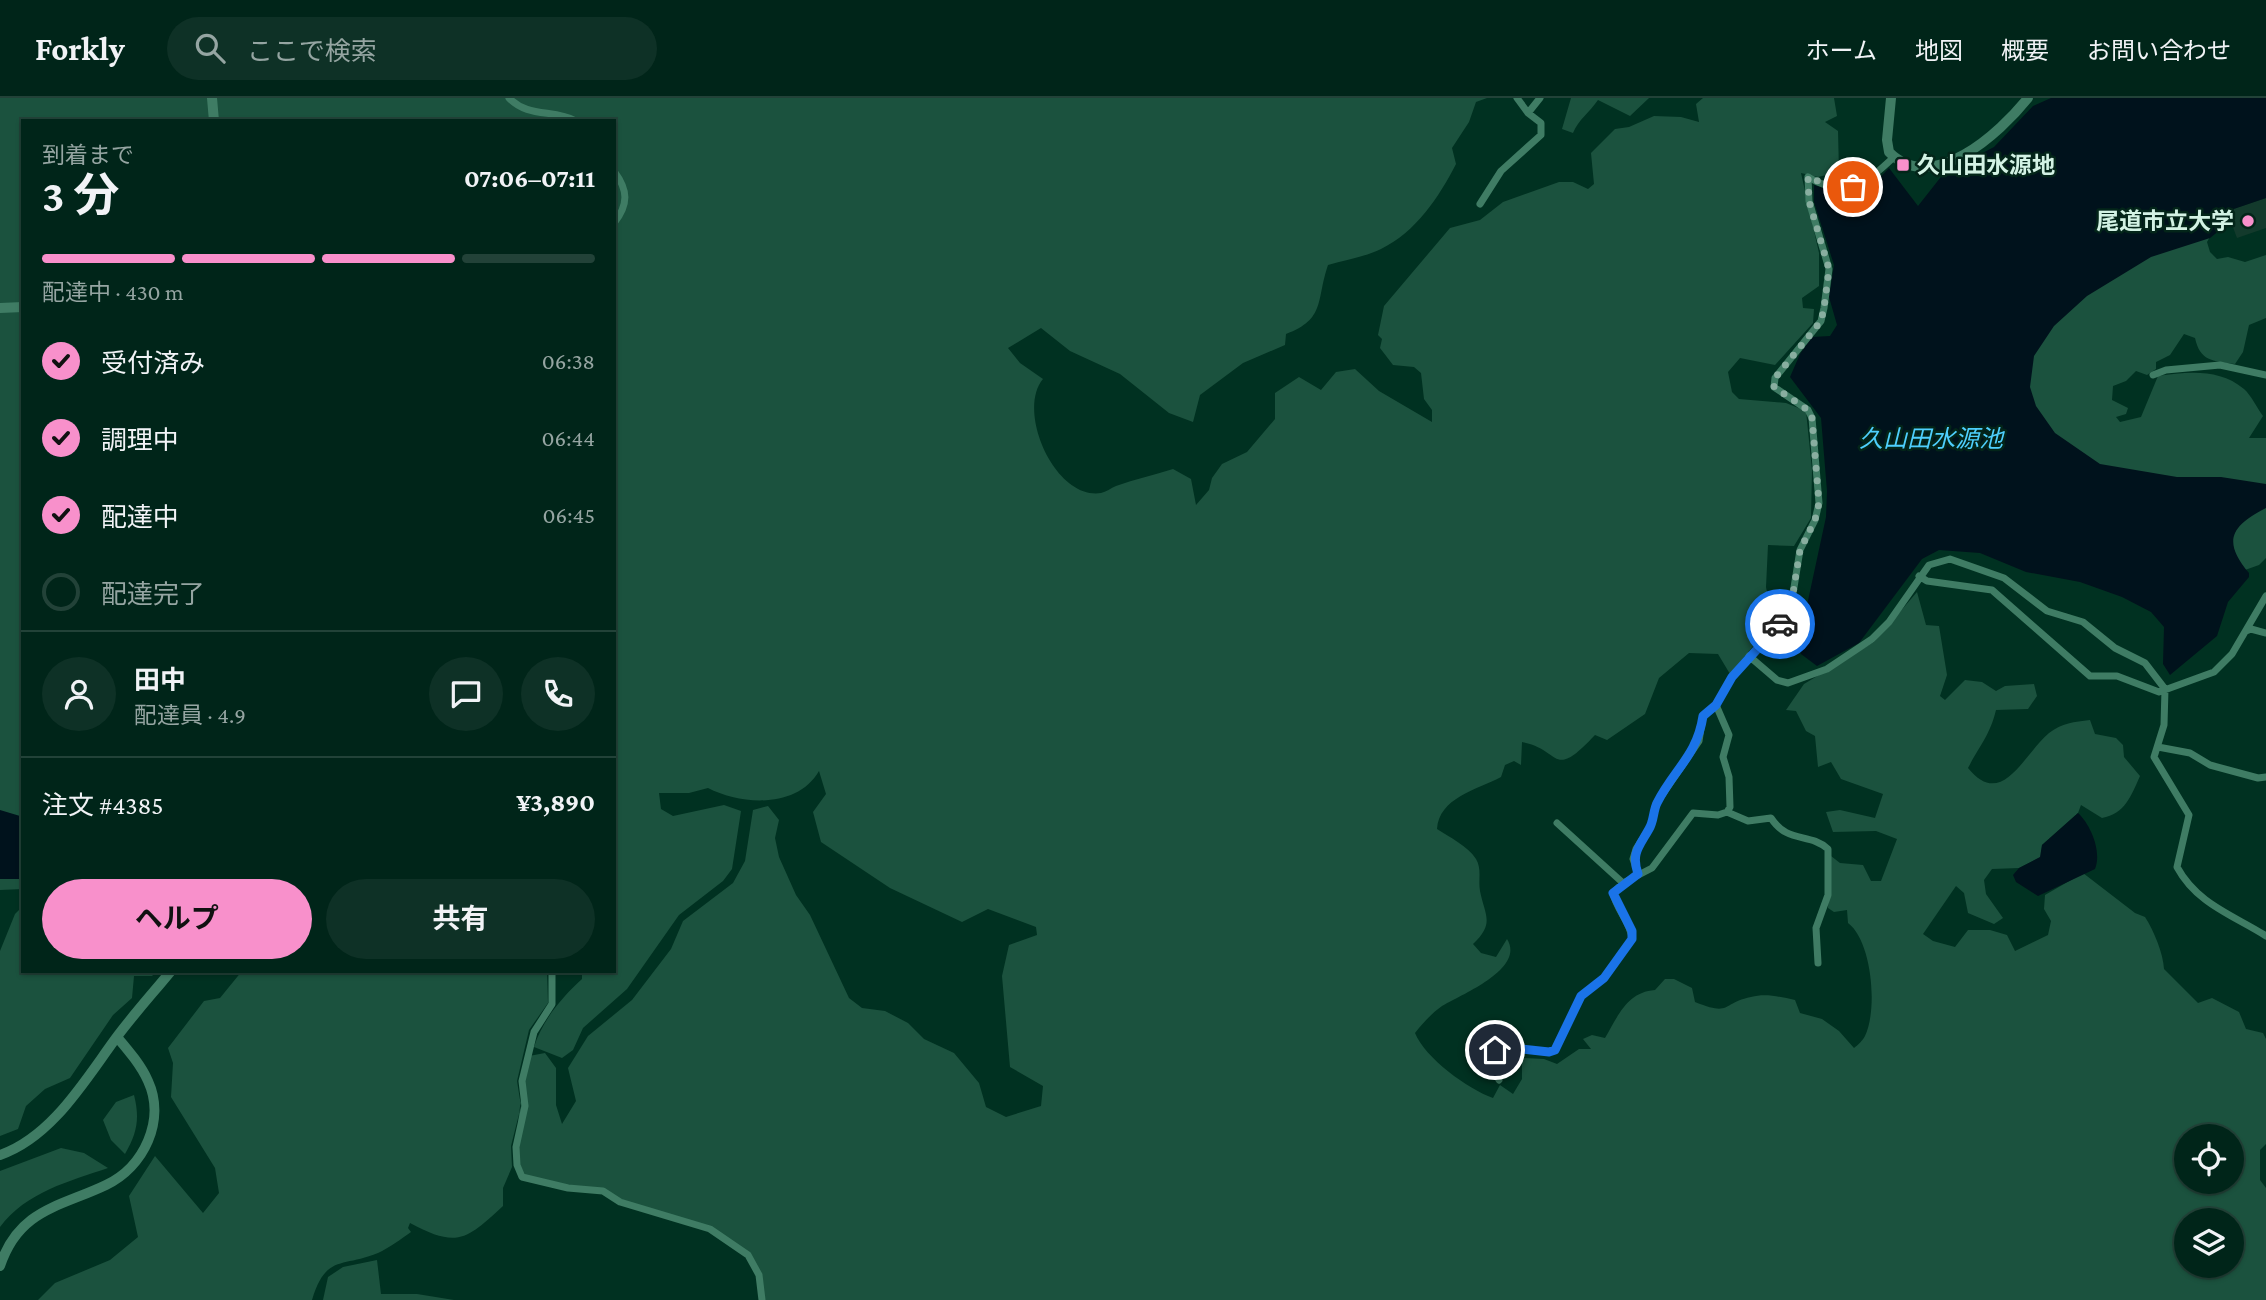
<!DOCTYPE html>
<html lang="ja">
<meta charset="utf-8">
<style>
body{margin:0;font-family:"Crimson Pro","Noto Sans JP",serif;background:#0e3126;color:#f1f3f6;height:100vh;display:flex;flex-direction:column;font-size:26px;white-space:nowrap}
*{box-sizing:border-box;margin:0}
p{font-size:23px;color:#95a5a2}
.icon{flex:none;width:38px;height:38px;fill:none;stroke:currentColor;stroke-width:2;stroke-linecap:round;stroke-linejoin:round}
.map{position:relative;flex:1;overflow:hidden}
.details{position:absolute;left:21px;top:21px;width:595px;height:854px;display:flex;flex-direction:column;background:#002519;border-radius:0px;box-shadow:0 2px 5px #0004,0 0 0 2px #224238}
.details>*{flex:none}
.fabs{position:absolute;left:2174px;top:1026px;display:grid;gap:14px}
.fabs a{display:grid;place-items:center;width:70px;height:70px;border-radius:50%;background:#002519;box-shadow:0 2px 5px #0004,0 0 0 2px #224238;font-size:35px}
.pin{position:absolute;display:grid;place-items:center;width:60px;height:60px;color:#fff;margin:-30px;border:4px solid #fff;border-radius:50%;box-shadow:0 2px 7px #0007}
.courier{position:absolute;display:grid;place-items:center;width:70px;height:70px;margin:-35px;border:5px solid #1a73e8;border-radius:50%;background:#fff;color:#222;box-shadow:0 2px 9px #0007}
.summary em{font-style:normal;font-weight:700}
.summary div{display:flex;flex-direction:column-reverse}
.summary{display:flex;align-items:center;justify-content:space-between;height:119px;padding:0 21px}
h1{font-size:46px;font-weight:700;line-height:52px}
.bar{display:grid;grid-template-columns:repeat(4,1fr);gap:10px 7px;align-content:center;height:84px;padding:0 21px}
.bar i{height:9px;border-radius:5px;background:#224238}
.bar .selected{background:#f890cb}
.bar p{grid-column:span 4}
.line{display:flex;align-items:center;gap:18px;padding:0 21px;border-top:2px solid #224238}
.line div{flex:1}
.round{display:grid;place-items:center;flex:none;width:74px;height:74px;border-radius:37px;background:#0e3126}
ol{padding:0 21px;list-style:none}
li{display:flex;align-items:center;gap:21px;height:77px}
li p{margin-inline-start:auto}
li .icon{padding:7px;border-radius:50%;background:#f890cb;color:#111;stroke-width:4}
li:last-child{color:#95a5a2}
li i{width:38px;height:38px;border:4px solid #224238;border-radius:50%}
.action{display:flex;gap:14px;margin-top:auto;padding:14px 21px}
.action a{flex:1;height:80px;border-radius:42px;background:#f890cb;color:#111;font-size:28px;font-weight:700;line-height:80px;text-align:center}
.action a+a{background:#0e3126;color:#f1f3f6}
header{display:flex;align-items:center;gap:42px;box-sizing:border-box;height:98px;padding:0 35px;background:#002519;border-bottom:2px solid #224238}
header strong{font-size:33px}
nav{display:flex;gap:38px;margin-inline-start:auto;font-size:24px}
.search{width:490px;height:63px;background:#0e3126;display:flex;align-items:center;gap:18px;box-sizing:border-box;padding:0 24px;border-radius:38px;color:#95a5a2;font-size:26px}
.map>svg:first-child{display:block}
.built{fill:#133a2c}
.green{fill:#1b523e;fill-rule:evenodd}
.water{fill:#00121c}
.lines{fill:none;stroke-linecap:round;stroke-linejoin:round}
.stream{stroke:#00121c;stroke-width:2.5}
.street{stroke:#3f7c64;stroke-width:7}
.secondary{stroke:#3f7c64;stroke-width:10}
.done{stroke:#89aea0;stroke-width:7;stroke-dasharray:0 12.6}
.route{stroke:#1a73e8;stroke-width:9}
.poi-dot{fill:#f890cb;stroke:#032519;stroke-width:2.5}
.labels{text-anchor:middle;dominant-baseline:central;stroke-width:5;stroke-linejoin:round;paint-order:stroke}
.poi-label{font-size:23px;font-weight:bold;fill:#d3f2e4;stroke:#032519;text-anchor:start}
.water-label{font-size:24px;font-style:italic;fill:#4ecffd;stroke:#032519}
</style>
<header>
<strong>Forkly</strong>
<div class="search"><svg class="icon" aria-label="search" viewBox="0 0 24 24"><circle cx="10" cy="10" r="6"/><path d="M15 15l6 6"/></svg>ここで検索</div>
<nav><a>ホーム</a><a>地図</a><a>概要</a><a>お問い合わせ</a></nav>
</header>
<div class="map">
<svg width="2266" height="1202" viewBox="0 0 2266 1202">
<rect width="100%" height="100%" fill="#003121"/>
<!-- built -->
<path class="built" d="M 2266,100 L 2266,130 L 2237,140 L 2227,113 Z"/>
<!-- green -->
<path class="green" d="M 0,0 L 1487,0 L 1476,4 L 1469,24 L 1452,50 L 1456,66 C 1439,99 1416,134 1381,151 C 1365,159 1345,162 1328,167 C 1316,202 1326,221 1286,236 L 1285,247 L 1243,265 L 1200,297 L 1193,324 L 1169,315 L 1120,276 L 1070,253 L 1041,230 L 1008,250 L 1020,265 L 1043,281 C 1016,313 1055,402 1101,395 C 1106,394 1111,390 1116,388 C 1135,381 1154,377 1173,371 L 1191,381 L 1196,407 L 1209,392 L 1212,380 L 1222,366 L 1247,354 L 1275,321 L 1275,295 L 1299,279 L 1321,292 L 1336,274 L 1355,271 L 1379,293 L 1432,324 L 1432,312 L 1424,301 L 1421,275 L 1414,269 L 1393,267 L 1380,250 L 1382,241 L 1378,237 L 1384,208 L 1450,130 L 1480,122 L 1503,104 L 1559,84 L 1573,84 L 1588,91 L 1594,86 L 1591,55 L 1615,31 L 1629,29 L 1654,18 L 1681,19 L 1699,24 L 1696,6 L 1703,0 L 1834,0 L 1837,18 L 1825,24 L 1838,33 L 1839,74 L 1818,79 L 1801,75 L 1819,155 L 1819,188 L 1802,200 L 1803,210 L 1814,211 L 1813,225 L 1775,267 L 1740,260 L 1728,274 L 1732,294 L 1739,301 L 1786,305 L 1806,313 L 1812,372 L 1811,420 L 1794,448 L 1768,447 L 1766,489 L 1771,515 L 1769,529 L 1730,576 L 1718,556 L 1689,555 L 1659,580 L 1645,616 L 1607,642 L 1595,637 C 1551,684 1562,651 1522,644 L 1521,667 L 1514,663 L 1505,667 L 1501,679 C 1476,692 1439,700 1437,731 C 1449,739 1468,748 1476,761 C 1482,771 1478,782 1480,793 C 1485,818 1495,825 1473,846 L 1481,855 L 1496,859 L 1507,841 C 1526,871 1460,897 1442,908 C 1432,915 1423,925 1415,935 C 1425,960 1468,991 1493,1000 L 1500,987 L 1513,996 L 1522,981 L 1522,960 L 1544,961 L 1557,966 L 1579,951 L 1591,951 L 1583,941 L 1592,937 L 1605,940 C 1618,918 1627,894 1655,892 L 1665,881 L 1674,881 L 1692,890 L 1695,904 C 1732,919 1721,905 1751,899 C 1766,895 1780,899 1795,902 L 1800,915 L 1822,921 L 1839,933 L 1854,950 C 1858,947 1863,942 1865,938 C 1878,911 1872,843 1848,825 L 1847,812 L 1834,814 L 1828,810 L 1831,758 L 1840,765 L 1863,767 L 1871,783 L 1881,783 L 1897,741 L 1876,733 L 1833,734 L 1826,714 L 1840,712 L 1875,720 L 1883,696 L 1841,681 L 1831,664 L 1818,669 L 1815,638 L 1806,633 L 1796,613 L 1786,612 L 1804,586 L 1874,544 L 1917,494 L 1926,527 L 1939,528 L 1947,577 L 1940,598 L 1945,602 L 1965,582 L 1982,584 L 1996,593 L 2005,588 L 2034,586 L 2037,598 L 2028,611 L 1996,612 C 1990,637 1980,647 1968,670 C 2002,712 2023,657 2049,635 C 2062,625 2074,624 2090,622 L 2095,636 L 2116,640 L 2123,647 L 2124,659 L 2140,678 C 2131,698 2125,716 2102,720 L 2081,707 L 2078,715 L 2042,747 L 2041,759 L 2019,770 L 1992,771 L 1984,782 L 1986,796 L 2003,820 L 1994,826 L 1968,815 L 1964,795 L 1956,788 L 1923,836 L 1933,843 L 1955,849 L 1968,832 L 1990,832 L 2007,837 L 2015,853 L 2048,837 L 2051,823 L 2044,811 L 2045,797 L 2083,775 L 2135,815 L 2145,819 C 2154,833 2163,855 2164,871 L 2198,905 L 2212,900 L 2239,914 L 2246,931 L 2263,935 L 2266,941 L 2266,1046 L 2260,1052 L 2260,1082 L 2266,1090 L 2266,1202 L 764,1202 L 750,1156 L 711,1129 L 621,1102 L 604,1091 L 569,1088 L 523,1077 C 510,1048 523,989 529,958 L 545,955 L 556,970 L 556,1007 L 562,1026 L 576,1003 L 568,970 L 588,938 L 632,902 L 671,851 L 683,823 L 733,785 L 745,763 L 753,712 L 768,708 L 779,722 L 775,740 L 779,759 L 796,797 L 810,817 L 849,900 L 862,910 L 885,913 L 908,925 L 924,941 L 954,955 L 979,985 L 986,1009 L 1006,1019 L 1041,1008 L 1043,988 L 1010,969 L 1002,878 L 1009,847 L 1037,837 L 1036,829 L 988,811 L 962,824 L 890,790 L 821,744 L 813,714 L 826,696 L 819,673 C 797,711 741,707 708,690 L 689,695 L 659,695 L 661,711 L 673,718 L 724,707 L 741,713 L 732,771 L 723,783 L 679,817 L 627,891 L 583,930 L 573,952 L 562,960 L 534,949 C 542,923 562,899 582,881 L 582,873 L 614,873 L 614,23 L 23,23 L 23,791 L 0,792 ZM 2186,1038 L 2231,1038 L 2231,1083 L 2186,1083 ZM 2186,1122 L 2231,1122 L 2231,1167 L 2186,1167 Z
M 1571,0 L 1649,0 L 1630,18 L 1598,2 C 1589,15 1579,21 1573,35 L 1562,31 Z
M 2215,130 L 2207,144 L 2210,154 L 2217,161 L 2228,159 L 2245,164 L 2266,157 L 2266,220 L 2249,227 L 2243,254 L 2235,266 C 2212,263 2200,263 2195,240 L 2184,236 L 2170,257 L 2156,264 L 2156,271 L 2147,277 L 2136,273 L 2126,283 L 2113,288 L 2112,302 L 2128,310 L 2126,316 L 2116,319 L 2120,324 L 2141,319 L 2158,278 C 2187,274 2219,270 2244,291 C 2251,297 2257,310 2263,318 L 2249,340 L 2266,340 L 2266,460 L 2259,467 L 2245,472 L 2246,478 L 2195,391 L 2075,363 L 2041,324 L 2019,271 L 2086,183 Z
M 23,808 L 23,873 L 157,873 L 152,878 L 134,878 L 132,900 L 113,917 L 70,980 L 45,991 L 26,1008 L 18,1031 L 0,1038 L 0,853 L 15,816 Z
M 242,873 L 547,873 L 548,905 L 529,932 L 517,983 L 521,1008 L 511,1048 L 512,1069 L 503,1090 L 503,1108 C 467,1141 458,1151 410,1125 L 408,1130 L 411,1134 C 401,1141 389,1150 378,1155 C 341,1170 326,1156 312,1202 L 38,1202 L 55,1185 L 110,1162 L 138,1139 L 129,1098 L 155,1058 L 203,1115 L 219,1095 L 215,1070 L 171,999 L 173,965 L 168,950 L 204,903 L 220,900 Z
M 134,997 C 140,1021 137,1035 125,1056 L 111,1042 L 103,1022 L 116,1004 Z
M 61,1050 L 84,1055 L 108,1070 C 70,1083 26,1094 0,1129 L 0,1073 Z
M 377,1162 L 381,1196 L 417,1196 L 454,1202 L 323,1202 L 328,1179 L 343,1169 Z"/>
<!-- water -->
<path class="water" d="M 2051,0 L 2266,0 L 2266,100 L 2225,114 L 2220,132 L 2210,140 L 2151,159 L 2087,198 L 2054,228 L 2034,258 L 2030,289 L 2036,308 L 2055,335 L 2100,366 L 2177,379 L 2221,379 L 2266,386 L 2266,410 C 2231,428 2222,443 2249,475 L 2249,479 L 2228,504 L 2217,538 L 2170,577 L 2163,566 L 2164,529 L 2151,514 L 2122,499 L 2080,484 L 2026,474 L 1980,455 L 1939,452 L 1922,461 L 1859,545 L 1817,568 L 1801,556 L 1798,549 L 1826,419 L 1827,393 L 1821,320 L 1790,279 L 1800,256 L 1812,239 L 1830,238 L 1837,227 L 1829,199 L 1834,167 L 1814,104 L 1814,87 L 1833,93 L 1853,91 L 1874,86 L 1889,70 L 1918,108 L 1944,75 L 1994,49 L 2033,8 Z
M 0,712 L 20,718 L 23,781 L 0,781 Z
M 2078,715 C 2091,727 2102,754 2095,771 L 2038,798 L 2016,784 L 2013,777 L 2019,770 L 2040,759 L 2042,747 Z"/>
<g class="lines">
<!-- stream -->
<path class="stream" d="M 1844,73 L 1845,87"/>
<!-- street -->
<path class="street" d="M 509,0 C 528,20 554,11 576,23
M 1528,15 L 1540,0
M 614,73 C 628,92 629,106 614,125
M 1808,79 C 1847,102 1865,86 1894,59
M 1480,106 L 1501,73 L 1541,37 L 1541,25 L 1528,15 L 1517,0
M 2153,277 L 2166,272 L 2220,267 L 2266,277
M 1919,478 L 1927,483 L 1992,492 L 2090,578 L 2117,578 L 2159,594 L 2214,574 L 2232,556 L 2266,498
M 2246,533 L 2251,531 L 2266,535
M 1749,558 L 1777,582 L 1788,585 L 1827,571 L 1872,541 L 1889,524 L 1929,467 L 1950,461 L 2004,480 L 2047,513 L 2083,524 L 2115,550 L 2145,565 L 2165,591 L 2164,627 L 2154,659 L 2189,717 L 2177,769 C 2197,806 2233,817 2266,838
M 2158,649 L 2190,655 L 2210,667 L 2258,680 L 2266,679
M 1727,714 L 1748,723 L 1771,720 C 1788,746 1809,734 1828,751 L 1828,797 L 1816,830 L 1818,865
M 1557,725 L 1623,785 L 1652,770 L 1693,715 L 1718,717 L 1727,714 L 1730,709 L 1729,679 L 1723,659 L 1729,637 L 1716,607 L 1732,579 L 1785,522 L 1791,508 L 1800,452 L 1815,422 L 1819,405 L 1812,320 L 1808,312 L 1774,289 L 1775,280 L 1821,223 L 1824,210 L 1829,171 L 1809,103 L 1808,79
M 1638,776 L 1633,761 L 1636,751 L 1651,728 L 1656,706 L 1699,643 L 1703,618 L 1716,607
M 552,873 L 552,906 L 534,934 L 522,983 L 525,1008 L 516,1049 L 517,1067 L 522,1079 L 568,1090 L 603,1093 L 620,1104 L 710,1131 L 748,1157 L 759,1177 L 762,1202
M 1499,982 L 1492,968 L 1495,952 L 1502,949 L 1549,954 L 1555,952 L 1581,898 L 1604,880 L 1632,841 C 1631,824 1616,812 1613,795 L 1623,785"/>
<!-- secondary -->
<path class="secondary" d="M 212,0 L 214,23
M 1891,0 L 1887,42 L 1889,54 C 1932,98 2000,35 2028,0
M 0,210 L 23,209
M 0,1057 C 52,1039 85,982 116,940 C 133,917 153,895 171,873
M 0,1168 C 19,1111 60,1109 106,1087 C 144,1069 166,1022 148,983 C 141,967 128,952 117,939"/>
</g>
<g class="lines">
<!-- done -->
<path class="done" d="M 1780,526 L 1791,508 L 1800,452 L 1815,422 L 1819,405 L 1812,320 L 1808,312 L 1774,289 L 1775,280 L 1821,223 L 1824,210 L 1829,171 L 1809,103 L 1808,79 L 1835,90 L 1853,89"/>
<!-- route -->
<path class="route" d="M 1495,952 L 1502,949 L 1549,954 L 1555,952 L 1581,898 L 1604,880 L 1632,841 L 1632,833 L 1613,795 L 1638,776 C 1631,755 1639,749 1649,731 C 1654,723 1653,713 1657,705 C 1674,671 1697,658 1703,618 L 1716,607 L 1732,579 L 1780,526"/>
</g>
<!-- markers -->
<g class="poi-dot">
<rect x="1896" y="60" width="14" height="14" rx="3.5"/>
<circle cx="2248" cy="123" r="7"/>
</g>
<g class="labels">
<!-- poi labels -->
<g class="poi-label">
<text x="1917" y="67">久山田水源地</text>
<text x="2234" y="123" text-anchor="end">尾道市立大学</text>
</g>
<!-- water labels -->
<g class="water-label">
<text x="1931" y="340">久山田水源池</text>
</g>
</g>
</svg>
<div class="fabs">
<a><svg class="icon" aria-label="locate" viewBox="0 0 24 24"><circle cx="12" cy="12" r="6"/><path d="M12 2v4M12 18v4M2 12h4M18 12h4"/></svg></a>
<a><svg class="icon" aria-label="layers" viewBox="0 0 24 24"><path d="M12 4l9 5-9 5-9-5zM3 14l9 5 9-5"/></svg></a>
</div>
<div class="pin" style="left:1853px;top:89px;background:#ea580c"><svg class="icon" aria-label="bag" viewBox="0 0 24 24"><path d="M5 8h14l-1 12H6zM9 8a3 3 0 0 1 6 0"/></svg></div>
<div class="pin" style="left:1495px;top:952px;background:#1f2937"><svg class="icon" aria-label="home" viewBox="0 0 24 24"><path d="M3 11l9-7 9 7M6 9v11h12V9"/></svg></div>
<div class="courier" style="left:1780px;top:526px"><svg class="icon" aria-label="car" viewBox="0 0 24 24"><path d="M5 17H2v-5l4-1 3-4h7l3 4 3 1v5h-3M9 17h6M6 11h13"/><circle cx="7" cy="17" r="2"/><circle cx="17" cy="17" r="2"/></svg></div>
<section class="details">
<div class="summary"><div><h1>3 分</h1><p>到着まで</p></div><em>07:06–07:11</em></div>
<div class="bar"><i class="selected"></i><i class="selected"></i><i class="selected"></i><i></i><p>配達中 · 430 m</p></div>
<ol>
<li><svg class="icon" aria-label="check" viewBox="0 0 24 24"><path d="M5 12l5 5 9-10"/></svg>受付済み<p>06:38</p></li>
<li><svg class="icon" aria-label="check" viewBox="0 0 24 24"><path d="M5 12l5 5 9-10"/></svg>調理中<p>06:44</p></li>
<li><svg class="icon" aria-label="check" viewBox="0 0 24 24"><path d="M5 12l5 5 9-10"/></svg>配達中<p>06:45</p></li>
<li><i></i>配達完了</li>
</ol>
<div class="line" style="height:126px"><a class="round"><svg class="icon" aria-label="person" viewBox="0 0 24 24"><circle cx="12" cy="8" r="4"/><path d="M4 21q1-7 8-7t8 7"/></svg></a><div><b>田中</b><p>配達員 · 4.9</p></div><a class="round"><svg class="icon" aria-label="chat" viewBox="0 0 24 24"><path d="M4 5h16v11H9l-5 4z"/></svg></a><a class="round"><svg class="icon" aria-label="phone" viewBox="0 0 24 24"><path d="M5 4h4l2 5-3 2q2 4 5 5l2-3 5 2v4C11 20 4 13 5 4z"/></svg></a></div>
<div class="line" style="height:91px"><div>注文 #4385</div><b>¥3,890</b></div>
<div class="action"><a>ヘルプ</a><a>共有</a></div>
</section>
</div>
